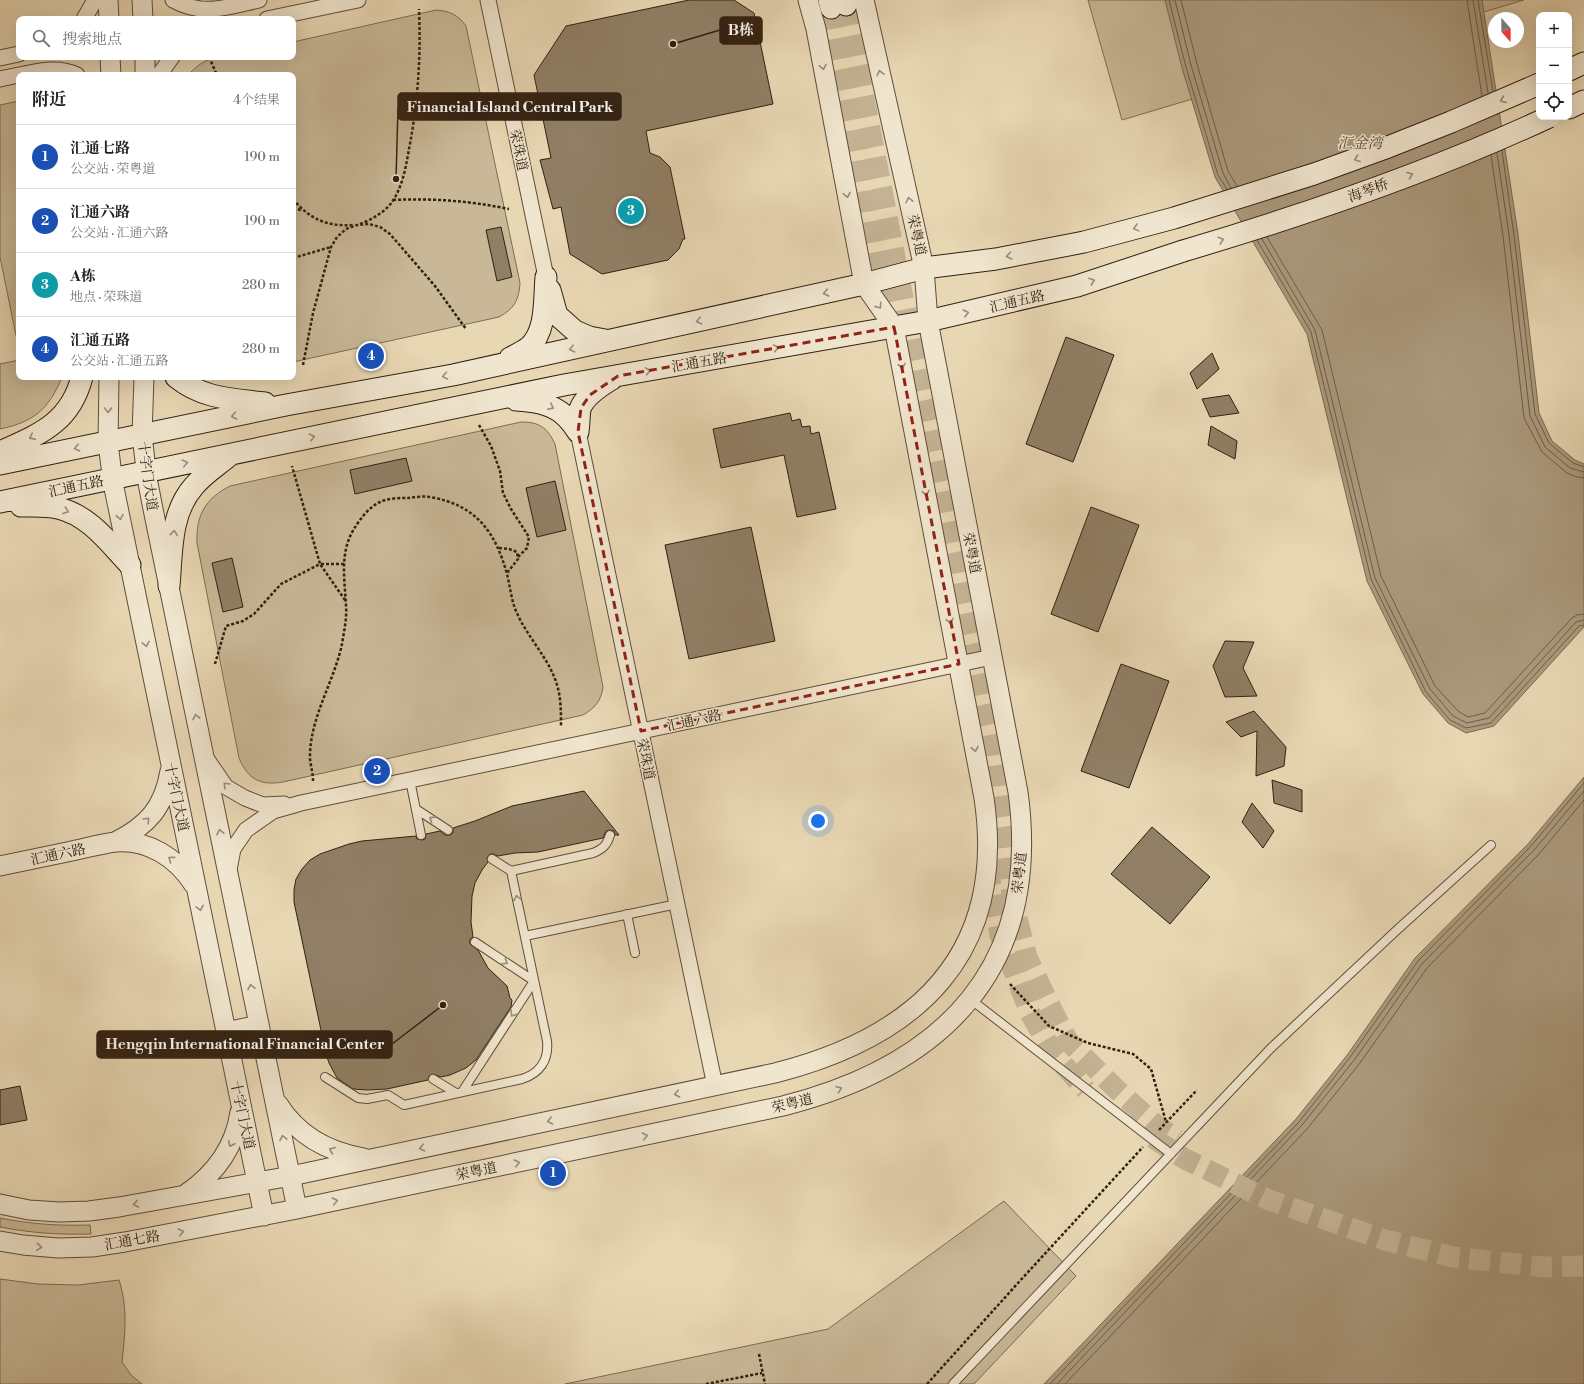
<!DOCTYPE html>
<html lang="zh">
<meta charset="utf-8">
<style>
:root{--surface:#fff;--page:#f2f2f2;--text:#222;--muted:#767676;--line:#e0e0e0;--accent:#b45309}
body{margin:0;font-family:"Libre Bodoni","Noto Serif SC",serif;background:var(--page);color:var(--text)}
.controls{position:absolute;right:12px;top:12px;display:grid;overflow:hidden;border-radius:8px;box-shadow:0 4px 16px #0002}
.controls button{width:36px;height:36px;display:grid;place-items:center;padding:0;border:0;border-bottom:1px solid var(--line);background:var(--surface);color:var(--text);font:20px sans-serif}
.compass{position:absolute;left:1488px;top:12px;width:36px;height:36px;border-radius:50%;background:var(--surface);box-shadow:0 4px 16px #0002;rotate:159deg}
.you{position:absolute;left:818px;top:821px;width:14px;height:14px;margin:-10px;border:3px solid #fff;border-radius:50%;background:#1a73e8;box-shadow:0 0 0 6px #1a73e833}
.badge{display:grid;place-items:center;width:26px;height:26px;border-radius:50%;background:var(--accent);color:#fff;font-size:13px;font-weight:700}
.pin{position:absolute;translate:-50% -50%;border:2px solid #fff;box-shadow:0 1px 4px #0006}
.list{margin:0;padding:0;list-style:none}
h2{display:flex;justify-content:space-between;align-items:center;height:52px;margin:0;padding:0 16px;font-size:17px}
h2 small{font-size:13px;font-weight:400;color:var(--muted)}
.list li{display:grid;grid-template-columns:26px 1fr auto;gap:12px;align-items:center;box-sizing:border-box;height:64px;padding:0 16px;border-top:1px solid var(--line)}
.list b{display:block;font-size:15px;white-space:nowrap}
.list p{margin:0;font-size:13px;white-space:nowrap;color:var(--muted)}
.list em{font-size:13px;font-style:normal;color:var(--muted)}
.icon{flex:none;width:22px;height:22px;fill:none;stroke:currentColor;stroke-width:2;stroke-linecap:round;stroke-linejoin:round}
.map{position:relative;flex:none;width:1584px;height:1384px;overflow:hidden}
.search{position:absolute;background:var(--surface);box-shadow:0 4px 16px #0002;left:16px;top:16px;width:280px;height:44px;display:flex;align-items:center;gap:10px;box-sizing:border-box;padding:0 14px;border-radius:8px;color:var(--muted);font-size:15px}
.panel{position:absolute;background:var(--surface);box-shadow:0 4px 16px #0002;left:16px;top:72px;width:280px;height:308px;border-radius:8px}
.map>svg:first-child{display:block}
.green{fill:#c9b897;stroke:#7d6c54}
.water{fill:#aa997c;stroke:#7a6951}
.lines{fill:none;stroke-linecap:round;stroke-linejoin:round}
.shore{stroke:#6e5c46;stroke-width:1}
.building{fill:#907f65;stroke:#312011}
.secondary-tunnel{stroke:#c3b293;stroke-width:21;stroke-dasharray:21 10;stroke-linecap:butt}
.service-casing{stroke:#5f4e3a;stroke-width:10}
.minor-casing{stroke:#5f4e3a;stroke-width:17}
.tertiary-casing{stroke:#5f4e3a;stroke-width:21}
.secondary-casing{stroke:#312011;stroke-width:23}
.path{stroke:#312011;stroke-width:2.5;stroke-dasharray:3 2;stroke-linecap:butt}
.service{stroke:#f0e5ce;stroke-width:8}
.minor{stroke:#f0e5ce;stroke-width:15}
.tertiary{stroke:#f0e5ce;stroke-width:19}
.secondary{stroke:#f0e5ce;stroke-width:21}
.secondary-bridge-casing{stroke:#312011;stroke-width:23;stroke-linecap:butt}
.secondary-bridge{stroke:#f0e5ce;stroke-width:21}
.oneway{stroke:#9a8c79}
.marked{fill:none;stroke:#8f2418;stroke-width:3;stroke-dasharray:8 5;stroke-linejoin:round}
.labels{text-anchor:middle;stroke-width:3;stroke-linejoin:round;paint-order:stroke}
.street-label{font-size:14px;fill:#312011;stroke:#f0e5ce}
.water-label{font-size:15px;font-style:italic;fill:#5b4a36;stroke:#f0e5ce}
.leader{fill:none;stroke:#312011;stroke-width:1.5}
.callout-dot{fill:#312011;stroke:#f0e5ce;stroke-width:1.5}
.callout{fill:#312011;stroke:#312011;stroke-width:1.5}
.callout-label{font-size:15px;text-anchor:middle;font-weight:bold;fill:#fff}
</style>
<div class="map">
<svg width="1584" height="1384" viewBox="0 0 1584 1384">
<rect width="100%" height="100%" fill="#e8d7b3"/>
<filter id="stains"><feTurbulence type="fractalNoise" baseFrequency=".005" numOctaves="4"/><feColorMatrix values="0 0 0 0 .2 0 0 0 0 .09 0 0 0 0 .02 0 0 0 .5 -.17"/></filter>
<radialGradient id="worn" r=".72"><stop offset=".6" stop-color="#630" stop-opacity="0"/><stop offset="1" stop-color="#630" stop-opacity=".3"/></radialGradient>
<path class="green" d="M 1088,0 L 1524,0 L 1122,120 Z
M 436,10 C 450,11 458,15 466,26 L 520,283 C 519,300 514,309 499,317 L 293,362 L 293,75 L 188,75 C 194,69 200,63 208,60 C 230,53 269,57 293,57 L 293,42 Z
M 19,101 L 19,350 L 0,257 L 0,105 Z
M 19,360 L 19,377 L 62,377 C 49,409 34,422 0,429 L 0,364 Z
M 521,422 C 539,422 547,427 555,444 L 603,687 C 601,701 595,708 583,715 L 283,782 C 260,786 248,779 239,758 L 197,543 C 196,515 205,499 230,486 Z
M 1004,1201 L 1076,1276 L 974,1384 L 565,1384 L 828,1329 Z
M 0,1218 C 30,1224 59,1226 90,1225 L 91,1234 C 60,1235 31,1233 0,1227 Z
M 0,1279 L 38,1284 L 78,1285 L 119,1280 C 128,1307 125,1334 122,1362 L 131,1375 L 142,1384 L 0,1384 Z"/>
<path class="water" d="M 1165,0 L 1482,0 L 1518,234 L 1539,413 L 1552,441 L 1575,460 L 1584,464 L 1584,627 L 1494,726 L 1466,733 L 1448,723 L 1423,694 L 1367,581 L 1307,334 L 1215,177 L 1182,68 Z
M 1584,777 L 1584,1384 L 1044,1384 L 1296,1119 L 1348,1054 L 1415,958 L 1528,844 Z"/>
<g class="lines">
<path class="shore" d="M 1169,0 L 1186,67 L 1218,175 L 1227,189
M 1175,0 L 1191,65 L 1223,173 L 1231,188
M 1181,0 L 1197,64 L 1228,171 L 1237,186
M 1467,0 L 1482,96
M 1473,0 L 1488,93
M 1478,0 L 1493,91
M 1502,151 L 1514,235 L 1535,414 L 1549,443 L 1573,463 L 1584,467
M 1497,153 L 1509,235 L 1530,416 L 1545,447 L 1570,468 L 1584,472
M 1491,155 L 1503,236 L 1524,418 L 1542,452 L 1567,473 L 1577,477 L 1584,478
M 1267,237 L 1322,330 L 1381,576 L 1435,686 L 1458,711 L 1468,717 L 1485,713 L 1572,618 L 1577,615 L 1584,614
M 1262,239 L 1315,330 L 1375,578 L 1430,689 L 1453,716 L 1467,723 L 1489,718 L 1576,622 L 1584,620
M 1257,240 L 1311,332 L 1371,579 L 1426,692 L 1450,720 L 1466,728 L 1491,723 L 1579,626 L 1584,625
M 1050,1384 L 1299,1122 L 1351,1056 L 1418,961 L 1531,846 L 1584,783
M 1057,1384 L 1302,1125 L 1355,1059 L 1422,964 L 1534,850 L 1584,791
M 1065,1384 L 1307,1129 L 1360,1063 L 1427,968 L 1539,854 L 1584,800"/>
</g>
<path class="building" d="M 689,0 L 734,0 L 754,13 L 773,104 L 646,131 L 650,153 L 660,157 L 670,167 L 685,239 L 683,239 L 679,249 L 668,260 L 602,274 L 570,254 L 561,207 L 553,209 L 540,160 L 551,158 L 534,75 L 566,26 Z
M 501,227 L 512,277 L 497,281 L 486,230 Z
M 1066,337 L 1114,355 L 1073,462 L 1026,444 Z
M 1212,353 L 1219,369 L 1197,389 L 1190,373 Z
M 1229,395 L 1239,413 L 1210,417 L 1202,399 Z
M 790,413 L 792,421 L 800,419 L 802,427 L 810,426 L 811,434 L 819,432 L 836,509 L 797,517 L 784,455 L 721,468 L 713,429 Z
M 1211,426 L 1237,441 L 1235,459 L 1208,445 Z
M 406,458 L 412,481 L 355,494 L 350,470 Z
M 555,481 L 566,530 L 537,537 L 526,488 Z
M 1091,507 L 1139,525 L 1098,632 L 1051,614 Z
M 751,527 L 775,641 L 689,659 L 665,545 Z
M 232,558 L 243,607 L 223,612 L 212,563 Z
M 1225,641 L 1254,642 L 1243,668 L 1257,696 L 1225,697 L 1213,666 Z
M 1121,664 L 1169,681 L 1129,788 L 1081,771 Z
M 1254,711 L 1286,747 L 1284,766 L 1256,776 L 1257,731 L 1241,737 L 1226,722 Z
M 1272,780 L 1302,790 L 1302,812 L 1274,803 Z
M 584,791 L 619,835 L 615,835 L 614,831 L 609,830 L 606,831 L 603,838 L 538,852 L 515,853 L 498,856 L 493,854 L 490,854 L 487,858 L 488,862 L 482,870 L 475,883 L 472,896 L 471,922 L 473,937 L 470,939 L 470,944 L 478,950 L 488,968 L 507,986 L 510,998 L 512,1000 L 511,1007 L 476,1060 L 466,1068 L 450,1075 L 441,1077 L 433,1074 L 429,1076 L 428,1080 L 387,1089 L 367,1090 L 353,1089 L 337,1078 L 329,1063 L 326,1054 L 294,902 L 294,890 L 296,879 L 302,869 L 310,860 L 320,854 L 349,844 L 362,841 L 416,836 L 417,839 L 422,840 L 425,839 L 426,834 L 440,831 L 445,835 L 450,835 L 453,833 L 453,828 L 475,821 L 512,806 Z
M 1252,803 L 1274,831 L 1263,848 L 1242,822 Z
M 1152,827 L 1210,877 L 1170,924 L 1111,874 Z
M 20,1086 L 27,1120 L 0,1125 L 0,1090 Z"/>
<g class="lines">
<path class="secondary-tunnel" d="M 846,5 L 897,268 L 992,740 L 1013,903 L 1027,957 L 1046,998 L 1068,1041 L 1115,1088 L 1157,1126 L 1177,1139
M 831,8 L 887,321
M 987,865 L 1000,935 L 1030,1013 L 1053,1053 L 1086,1090
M 1153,1138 L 1185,1159 L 1269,1200 L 1385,1240 L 1453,1257 L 1544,1267 L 1584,1266"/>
<defs>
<path id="service" d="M 410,780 L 421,835
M 416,809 L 448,830
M 511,871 L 593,853 C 603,849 607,845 610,835
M 627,914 L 635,953
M 525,936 L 677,904
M 970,999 L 1171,1154
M 325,1077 L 358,1098 L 367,1099 L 388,1095 L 404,1105 L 522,1079 C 540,1073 549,1060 547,1041 L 511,871 L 492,859
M 433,1079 L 456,1093
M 462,1092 L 534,981 L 475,942
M 953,1384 L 1271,1048 L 1398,929 L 1491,845"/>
<path id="minor" d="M 173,0 C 204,17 227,7 259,0
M 488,0 L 546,277
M 84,19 L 95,0
M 267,19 L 358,0
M 0,58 L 19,54
M 19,75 C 40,71 58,66 77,75
M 159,75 L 172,57
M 0,79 L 19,75
M 578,432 L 715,1086
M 206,758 L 226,787 L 245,798 L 263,805 L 284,804
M 229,870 L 233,849 L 246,830 L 273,811 L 301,803 L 992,657"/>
<path id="tertiary" d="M 108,0 L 109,19
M 142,0 L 143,19
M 110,57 L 111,75
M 145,57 L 145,75
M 109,377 L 108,443 L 113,483 L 264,1216
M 144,377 L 142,435 L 147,478 L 153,509 L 297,1209
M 115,842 C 147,826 164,808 170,771
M 0,866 C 24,861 48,856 72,851 C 86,848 101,844 115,842 C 148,839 177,858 194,885
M 226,1032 L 259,1025
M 278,1104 C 298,1136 328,1152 364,1158
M 186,1194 C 215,1174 235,1147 240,1112
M 0,1204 L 29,1210 L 59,1212 L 89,1211 L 119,1207 L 291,1176 L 775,1073 C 917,1037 1007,954 984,798 L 894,327 L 864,284 L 816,29 L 808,0
M 0,1241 L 23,1245 L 58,1248 L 92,1247 L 125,1242 L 297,1209 L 783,1106 C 944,1065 1042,967 1018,792 L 928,321 L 924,268 L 864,0"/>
<path id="secondary" d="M 829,0 L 831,8
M 845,0 L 846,5
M 1569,70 L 1584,63
M 1569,108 L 1584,101
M 550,290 L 557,315 L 575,331 L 589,337 L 605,340
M 510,358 C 516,355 524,351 529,347 C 547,331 544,299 546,277
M 176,377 C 203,399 232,399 265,403
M 516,400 C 532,401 551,403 564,415 C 569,419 574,426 578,432
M 578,432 C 579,425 579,416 580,409 C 584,397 602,385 612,379
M 0,452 C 40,434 70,423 82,377
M 0,464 L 286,405 L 453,375 L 864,284 L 924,268 L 996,259 L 1084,242 L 1174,218 L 1314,174 L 1383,149 L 1451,122 L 1539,84
M 0,502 L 564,385 L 928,321 L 1077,286 L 1183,251
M 21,506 C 33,506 46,505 58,508 C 89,515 109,543 130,565
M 169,586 C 172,552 170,513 194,486 C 204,474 217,466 229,456"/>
</defs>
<use href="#service" class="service-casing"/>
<use href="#minor" class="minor-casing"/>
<use href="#tertiary" class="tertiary-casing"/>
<use href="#secondary" class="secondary-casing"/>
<path class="path" d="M 209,57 L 217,75
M 293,199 C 309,219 328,227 353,225
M 393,200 C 433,198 470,201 509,209
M 293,208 L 301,210
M 360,224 C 373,219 387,211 394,199 C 403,184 406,166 409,149 C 418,103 421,56 419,9
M 293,258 L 331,247
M 303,365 L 313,313 L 331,247 L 337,237 L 346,229 L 357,225 L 369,224 L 380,227 L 390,234 L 435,286 L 466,329
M 479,425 L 491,446 L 500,471 L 503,493 L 511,509 L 529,537 L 527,548 L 518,557
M 499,548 L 509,549 L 517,552 L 518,559 L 507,573
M 344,564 L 320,564 L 345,600
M 215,664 L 226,626 L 243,621 L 254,614 L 281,584 L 320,564 L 292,466
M 313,781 C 313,774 311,767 310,759 C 309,719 334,682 342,644 C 344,631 347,619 346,606 C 345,581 339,553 354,529 C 360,519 369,507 380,502 C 387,498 400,498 408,498 C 415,497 423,496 430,497 C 476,505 495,531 507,574 C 510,586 511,599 516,611 C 526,635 546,655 555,679 C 561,694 561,710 561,726
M 1010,984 L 1049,1026 L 1088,1043 L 1133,1054 L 1151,1069 L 1166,1122
M 1159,1130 L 1197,1090
M 759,1354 L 765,1384
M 706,1384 L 762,1373
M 927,1384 L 1018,1283 L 1143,1147"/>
<use href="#service" class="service"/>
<use href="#minor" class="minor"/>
<use href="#tertiary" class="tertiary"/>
<use href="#secondary" class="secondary"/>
<defs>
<path id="secondary-bridge" d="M 1183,251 C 1308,214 1431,172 1549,117"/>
</defs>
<use href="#secondary-bridge" class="secondary-bridge-casing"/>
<use href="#secondary-bridge" class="secondary-bridge"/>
</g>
<defs><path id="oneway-chevron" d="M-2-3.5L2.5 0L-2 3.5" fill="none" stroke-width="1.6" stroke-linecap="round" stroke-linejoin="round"/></defs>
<g class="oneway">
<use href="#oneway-chevron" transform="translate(823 67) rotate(79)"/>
<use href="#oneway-chevron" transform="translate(880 73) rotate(-103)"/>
<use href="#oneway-chevron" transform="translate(1503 100) rotate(157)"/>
<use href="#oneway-chevron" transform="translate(1357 159) rotate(160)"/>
<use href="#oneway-chevron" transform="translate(1410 175) rotate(-21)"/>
<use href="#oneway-chevron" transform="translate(847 195) rotate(79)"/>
<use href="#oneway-chevron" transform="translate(909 200) rotate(-103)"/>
<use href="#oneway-chevron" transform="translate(1136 228) rotate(165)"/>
<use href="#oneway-chevron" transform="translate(1221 240) rotate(-17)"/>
<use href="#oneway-chevron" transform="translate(1009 256) rotate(169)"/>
<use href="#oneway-chevron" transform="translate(1092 281) rotate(-19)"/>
<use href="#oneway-chevron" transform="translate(826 293) rotate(167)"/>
<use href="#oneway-chevron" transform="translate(879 306) rotate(55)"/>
<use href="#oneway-chevron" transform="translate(966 313) rotate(-13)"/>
<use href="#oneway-chevron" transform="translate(699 321) rotate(167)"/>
<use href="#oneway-chevron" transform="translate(776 348) rotate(-10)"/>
<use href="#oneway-chevron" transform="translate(572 349) rotate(168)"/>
<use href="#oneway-chevron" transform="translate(902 366) rotate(79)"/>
<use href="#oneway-chevron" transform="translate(648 371) rotate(-10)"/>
<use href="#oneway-chevron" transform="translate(445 376) rotate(170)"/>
<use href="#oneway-chevron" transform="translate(551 407) rotate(26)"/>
<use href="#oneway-chevron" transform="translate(108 410) rotate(92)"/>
<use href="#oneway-chevron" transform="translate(234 416) rotate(169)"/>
<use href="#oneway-chevron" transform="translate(32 437) rotate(154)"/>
<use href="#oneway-chevron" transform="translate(312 437) rotate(-12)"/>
<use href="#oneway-chevron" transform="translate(77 448) rotate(168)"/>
<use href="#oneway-chevron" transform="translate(185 463) rotate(-12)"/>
<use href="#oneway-chevron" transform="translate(926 493) rotate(79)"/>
<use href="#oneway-chevron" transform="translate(66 511) rotate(20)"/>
<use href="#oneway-chevron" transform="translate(120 517) rotate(79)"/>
<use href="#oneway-chevron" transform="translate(174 533) rotate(-84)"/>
<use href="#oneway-chevron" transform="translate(950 621) rotate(79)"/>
<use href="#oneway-chevron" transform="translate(146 644) rotate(78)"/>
<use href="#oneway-chevron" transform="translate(196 717) rotate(-102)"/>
<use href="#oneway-chevron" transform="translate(975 749) rotate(79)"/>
<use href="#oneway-chevron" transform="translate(226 785) rotate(-135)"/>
<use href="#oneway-chevron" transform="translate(432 819) rotate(-147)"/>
<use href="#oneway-chevron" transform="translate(147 820) rotate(-46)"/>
<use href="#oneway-chevron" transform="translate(220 832) rotate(-102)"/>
<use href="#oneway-chevron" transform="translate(171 859) rotate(-144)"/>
<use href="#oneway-chevron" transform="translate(517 898) rotate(-102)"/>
<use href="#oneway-chevron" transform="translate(200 908) rotate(78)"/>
<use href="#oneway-chevron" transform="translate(505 962) rotate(33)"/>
<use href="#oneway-chevron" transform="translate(251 987) rotate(-102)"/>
<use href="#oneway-chevron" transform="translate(513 1014) rotate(123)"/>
<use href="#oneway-chevron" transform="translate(839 1089) rotate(-21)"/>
<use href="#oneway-chevron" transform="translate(677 1094) rotate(168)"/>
<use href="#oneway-chevron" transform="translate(550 1121) rotate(168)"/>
<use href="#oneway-chevron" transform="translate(645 1136) rotate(-12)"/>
<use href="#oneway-chevron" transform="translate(283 1138) rotate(-102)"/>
<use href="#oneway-chevron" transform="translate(231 1144) rotate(115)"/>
<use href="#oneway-chevron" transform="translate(422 1148) rotate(168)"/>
<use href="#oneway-chevron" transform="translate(332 1150) rotate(-157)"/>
<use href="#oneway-chevron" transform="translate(517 1163) rotate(-12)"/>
<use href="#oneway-chevron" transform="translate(335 1201) rotate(-12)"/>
<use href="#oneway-chevron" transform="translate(136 1204) rotate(170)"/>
<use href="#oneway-chevron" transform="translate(181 1232) rotate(-11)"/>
<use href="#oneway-chevron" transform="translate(39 1247) rotate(5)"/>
</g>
<path class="marked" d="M 894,327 L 959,664 L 641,731 L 578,432 L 581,408 L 590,395 L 618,376 Z"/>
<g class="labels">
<g class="street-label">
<text transform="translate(519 150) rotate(78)" y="5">荣珠道</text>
<text transform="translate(1368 190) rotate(-20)" y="5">海琴桥</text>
<text transform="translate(917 235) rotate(77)" y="5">荣粤道</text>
<text transform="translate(1017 301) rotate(-13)" y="5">汇通五路</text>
<text transform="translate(699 362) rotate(-10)" y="5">汇通五路</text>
<text transform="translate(148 476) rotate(82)" y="5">十字门大道</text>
<text transform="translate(76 486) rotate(-12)" y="5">汇通五路</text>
<text transform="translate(972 553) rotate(79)" y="5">荣粤道</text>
<text transform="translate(694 720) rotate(-12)" y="5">汇通六路</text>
<text transform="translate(646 759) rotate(78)" y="5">荣珠道</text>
<text transform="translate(177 797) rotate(78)" y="5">十字门大道</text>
<text transform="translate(58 854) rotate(-12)" y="5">汇通六路</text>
<text transform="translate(1019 873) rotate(-84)" y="5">荣粤道</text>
<text transform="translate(792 1103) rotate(-14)" y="5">荣粤道</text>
<text transform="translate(243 1115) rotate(78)" y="5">十字门大道</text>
<text transform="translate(476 1171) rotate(-12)" y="5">荣粤道</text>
<text transform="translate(132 1240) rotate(-10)" y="5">汇通七路</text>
</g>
<g class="water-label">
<text x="1360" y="148">汇金湾</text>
</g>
</g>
<path class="leader" d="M673 44L720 30M396 179L398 107M443 1005L392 1044"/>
<g class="callout-dot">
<circle cx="673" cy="44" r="4"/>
<circle cx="396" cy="179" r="4"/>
<circle cx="443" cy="1005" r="4"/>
</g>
<g class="callout">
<rect x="720" y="17" width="42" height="27" rx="4"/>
<rect x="398" y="93" width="223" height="27" rx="4"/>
<rect x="97" y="1031" width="295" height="27" rx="4"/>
</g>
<g class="callout-label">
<text x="741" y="35">B栋</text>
<text x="510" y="112">Financial Island Central Park</text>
<text x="245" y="1049">Hengqin International Financial Center</text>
</g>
<rect width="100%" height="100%" filter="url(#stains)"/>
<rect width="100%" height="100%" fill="url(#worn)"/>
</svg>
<div class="controls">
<button>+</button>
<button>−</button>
<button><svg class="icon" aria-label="locate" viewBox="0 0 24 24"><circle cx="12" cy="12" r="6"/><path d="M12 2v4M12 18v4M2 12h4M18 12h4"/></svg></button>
</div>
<svg class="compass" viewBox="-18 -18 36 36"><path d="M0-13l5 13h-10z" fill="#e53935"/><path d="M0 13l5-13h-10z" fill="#767676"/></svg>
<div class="you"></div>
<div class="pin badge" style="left:553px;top:1173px;background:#1a4fb4">1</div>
<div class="pin badge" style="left:377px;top:771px;background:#1a4fb4">2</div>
<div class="pin badge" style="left:631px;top:211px;background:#0f9aa8">3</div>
<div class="pin badge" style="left:371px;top:356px;background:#1a4fb4">4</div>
<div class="search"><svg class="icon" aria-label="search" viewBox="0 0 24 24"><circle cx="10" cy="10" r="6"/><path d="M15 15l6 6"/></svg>搜索地点</div>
<section class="panel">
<h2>附近<small>4个结果</small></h2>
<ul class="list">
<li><span class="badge" style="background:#1a4fb4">1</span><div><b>汇通七路</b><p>公交站 · 荣粤道</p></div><em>190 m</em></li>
<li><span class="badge" style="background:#1a4fb4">2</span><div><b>汇通六路</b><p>公交站 · 汇通六路</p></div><em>190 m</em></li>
<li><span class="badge" style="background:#0f9aa8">3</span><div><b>A栋</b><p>地点 · 荣珠道</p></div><em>280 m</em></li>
<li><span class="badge" style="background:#1a4fb4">4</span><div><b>汇通五路</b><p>公交站 · 汇通五路</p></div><em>280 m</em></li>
</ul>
</section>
</div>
